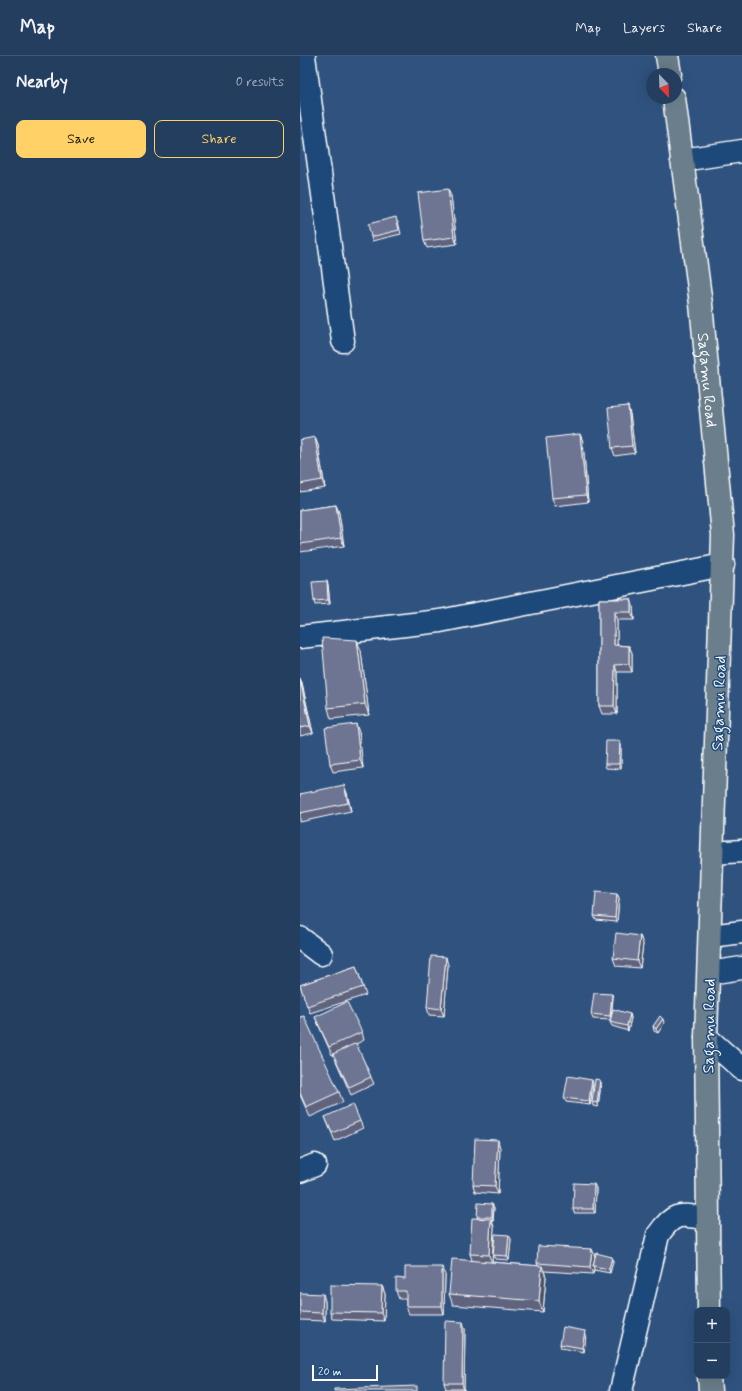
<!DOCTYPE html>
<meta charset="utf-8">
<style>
:root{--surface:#233e5f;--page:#2b4565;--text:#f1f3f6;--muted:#a3aebd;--line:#405774;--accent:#ffd166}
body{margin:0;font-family:Mynerve,sans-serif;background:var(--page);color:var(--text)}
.controls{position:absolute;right:12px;bottom:12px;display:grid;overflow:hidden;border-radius:8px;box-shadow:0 4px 16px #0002}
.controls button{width:36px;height:36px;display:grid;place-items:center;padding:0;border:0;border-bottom:1px solid var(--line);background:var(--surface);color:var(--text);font:20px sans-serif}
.compass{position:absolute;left:346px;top:12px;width:36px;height:36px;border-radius:50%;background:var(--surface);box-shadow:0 4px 16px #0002;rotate:157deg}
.scale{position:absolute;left:12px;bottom:10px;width:66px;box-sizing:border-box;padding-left:4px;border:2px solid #fff;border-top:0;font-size:11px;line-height:14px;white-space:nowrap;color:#fff;-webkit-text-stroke:3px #1f4a7a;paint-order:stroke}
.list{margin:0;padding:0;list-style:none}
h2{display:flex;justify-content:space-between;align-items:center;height:52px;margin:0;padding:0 16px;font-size:17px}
h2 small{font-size:13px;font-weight:400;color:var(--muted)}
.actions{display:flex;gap:8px;padding:12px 16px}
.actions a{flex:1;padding:9px 0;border:1px solid var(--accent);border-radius:8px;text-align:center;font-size:14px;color:var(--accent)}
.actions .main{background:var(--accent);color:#111}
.map{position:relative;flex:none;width:442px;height:1335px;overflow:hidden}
header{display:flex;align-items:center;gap:24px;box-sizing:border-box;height:56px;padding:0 20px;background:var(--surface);border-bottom:1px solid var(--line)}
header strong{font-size:19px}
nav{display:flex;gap:22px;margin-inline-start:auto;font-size:14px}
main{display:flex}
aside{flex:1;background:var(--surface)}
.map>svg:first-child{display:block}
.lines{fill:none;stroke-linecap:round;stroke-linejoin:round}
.minor-casing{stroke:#fff;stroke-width:25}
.highway-casing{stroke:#fff;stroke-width:25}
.minor{stroke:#1f4a7a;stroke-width:22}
.highway{stroke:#6b7e8b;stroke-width:22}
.wall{fill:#5e647e;stroke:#fff}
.shaded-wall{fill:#4c5166;stroke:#fff}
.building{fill:#6d7492;stroke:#fff}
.labels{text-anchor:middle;stroke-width:3;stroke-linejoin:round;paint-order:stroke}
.street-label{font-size:16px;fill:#fff;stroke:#1f4a7a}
</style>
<header>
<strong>Map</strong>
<nav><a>Map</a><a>Layers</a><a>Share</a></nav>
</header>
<main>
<aside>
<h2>Nearby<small>0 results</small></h2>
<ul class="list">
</ul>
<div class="actions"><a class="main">Save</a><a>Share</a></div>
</aside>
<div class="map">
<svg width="442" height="1335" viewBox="0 0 442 1335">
<rect width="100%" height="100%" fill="#2f527f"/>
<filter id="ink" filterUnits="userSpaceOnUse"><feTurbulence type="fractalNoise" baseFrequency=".025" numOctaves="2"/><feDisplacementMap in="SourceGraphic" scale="8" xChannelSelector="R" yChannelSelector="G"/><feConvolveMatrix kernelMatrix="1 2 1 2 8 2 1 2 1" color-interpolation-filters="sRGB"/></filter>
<g filter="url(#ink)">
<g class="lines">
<defs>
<path id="minor" d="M 4,0 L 43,285
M 382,104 L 442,95
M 0,581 L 140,565 L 423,509
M 413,797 L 442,795
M 410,880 L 442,876
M 0,882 L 21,898
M 409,917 L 442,912
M 406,981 L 442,1013
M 0,1115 L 15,1109
M 321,1335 L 358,1179 C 375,1154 381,1159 408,1163"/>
<g id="highway">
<path d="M 367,0 L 370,18"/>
<path id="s1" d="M 374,42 L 401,248 L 423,479 L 406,981 L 409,1254"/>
<path d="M 409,1320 L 410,1335"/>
</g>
</defs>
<use href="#minor" class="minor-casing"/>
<use href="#highway" class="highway-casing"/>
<use href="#minor" class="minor"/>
<use href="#highway" class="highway"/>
</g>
<path class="wall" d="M 151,140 L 157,188 L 127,192 L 124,185 Z
M 98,165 L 101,178 L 72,185 L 71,181 Z
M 330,358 L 335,397 L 315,400 L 312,392 Z
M 280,378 L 283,386 L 288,446 L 255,450 L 252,442 Z
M 0,384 L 18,389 L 25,432 L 0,436 Z
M 36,449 L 39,457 L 44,490 L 0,496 L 0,454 Z
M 27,525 L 28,529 L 30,548 L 15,549 L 14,545 Z
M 299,543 L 331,543 L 333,550 L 334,564 L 317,564 L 317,589 L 329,590 L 332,597 L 332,616 L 317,616 L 317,658 L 302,658 L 299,650 Z
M 61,595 L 69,659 L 31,663 L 28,652 Z
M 0,622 L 2,628 L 13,677 L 0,680 Z
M 59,676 L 63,712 L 33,716 L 30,708 Z
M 320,685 L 321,689 L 321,713 L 306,712 L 305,708 Z
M 47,737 L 51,755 L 0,766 L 0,738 Z
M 317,838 L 319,842 L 317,866 L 296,864 L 294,860 Z
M 340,880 L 343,888 L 340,912 L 316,910 L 313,902 Z
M 148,909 L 144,960 L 129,959 L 127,951 Z
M 56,910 L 66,939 L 10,957 L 0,929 Z
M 313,942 L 311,961 L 330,958 L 331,962 L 328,975 L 312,970 L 310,966 L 310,964 L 293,963 L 291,958 Z
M 0,961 L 39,1036 L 43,1046 L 10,1061 L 0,1039 Z
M 15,961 L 62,976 L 64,984 L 56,988 L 74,1028 L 51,1039 L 36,1005 L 34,998 L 32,999 L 18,968 Z
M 364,967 L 358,977 L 354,975 L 353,970 Z
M 300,1024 L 301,1028 L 298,1051 L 293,1050 L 292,1046 Z
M 293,1028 L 290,1049 L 266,1046 L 264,1042 Z
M 25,1061 L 60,1065 L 63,1072 L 35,1085 Z
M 200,1092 L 198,1138 L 175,1136 L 173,1129 Z
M 296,1132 L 295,1157 L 274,1157 L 273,1153 Z
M 192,1148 L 194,1152 L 193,1165 L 192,1165 L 194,1171 L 192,1206 L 238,1210 L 237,1207 L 292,1193 L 295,1201 L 313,1205 L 310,1217 L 294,1214 L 294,1213 L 293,1218 L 244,1215 L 246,1221 L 243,1256 L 153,1249 L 149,1238 L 172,1204 L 170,1198 L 178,1163 L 177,1161 Z
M 211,1183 L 209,1204 L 195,1203 L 193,1199 Z
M 145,1219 L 144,1258 L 109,1258 L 106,1250 L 106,1243 L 99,1243 L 96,1235 L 105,1223 Z
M 82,1230 L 85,1238 L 84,1265 L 32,1263 L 30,1256 Z
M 0,1237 L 25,1245 L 25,1265 L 0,1264 Z
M 165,1273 L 164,1334 L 165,1335 L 146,1335 L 146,1333 L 144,1327 Z
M 286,1279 L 284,1296 L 261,1292 L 260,1288 Z"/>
<path class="shaded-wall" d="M 148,133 L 151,140 L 157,188 L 154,181 Z
M 328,350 L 330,358 L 335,397 L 332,390 Z
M 280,378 L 283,386 L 288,446 L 286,439 Z
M 15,381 L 18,389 L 25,432 L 22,424 Z
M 36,449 L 39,457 L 44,490 L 41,482 Z
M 27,525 L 28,529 L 30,548 L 28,544 Z
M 331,543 L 333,550 L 334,564 L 331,556 Z
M 314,556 L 317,564 L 317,597 L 314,589 Z
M 57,584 L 61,595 L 69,659 L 65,648 Z
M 329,590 L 332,597 L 332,616 L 329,608 Z
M 315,609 L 317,616 L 317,658 L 314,650 Z
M 0,622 L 2,628 L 13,677 L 10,670 Z
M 56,668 L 59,676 L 63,712 L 60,704 Z
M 320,685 L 321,689 L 321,713 L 319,708 Z
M 44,729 L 47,737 L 51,755 L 48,747 Z
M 317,838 L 319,842 L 317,866 L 315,862 Z
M 340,880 L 343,888 L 340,912 L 337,905 Z
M 146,901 L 148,909 L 144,960 L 141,953 Z
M 312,938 L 313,942 L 311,964 L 310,960 Z
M 330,958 L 331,962 L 328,975 L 327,970 Z
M 363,963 L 364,967 L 358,977 L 356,973 Z
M 292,1024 L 293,1028 L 290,1049 L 289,1045 Z
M 300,1024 L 301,1028 L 298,1051 L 297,1047 Z
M 198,1084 L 200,1092 L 198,1138 L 195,1130 Z
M 294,1128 L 296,1132 L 295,1157 L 293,1153 Z
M 192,1148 L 194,1152 L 193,1165 L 192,1161 Z
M 191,1163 L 194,1171 L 192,1207 L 189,1199 Z
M 209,1179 L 211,1183 L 209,1204 L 207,1200 Z
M 292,1193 L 295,1201 L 293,1210 L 294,1213 L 293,1218 L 290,1211 Z
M 312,1201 L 313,1205 L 310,1217 L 309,1213 Z
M 242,1210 L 246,1221 L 243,1256 L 239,1245 Z
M 142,1211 L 145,1219 L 144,1258 L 142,1250 Z
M 82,1230 L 85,1238 L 84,1265 L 81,1257 Z
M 23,1238 L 25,1245 L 25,1265 L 22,1257 Z
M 163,1266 L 165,1273 L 164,1334 L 165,1335 L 164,1335 L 162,1327 Z
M 285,1275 L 286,1279 L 284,1296 L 282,1292 Z"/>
<path class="building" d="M 148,133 L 154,181 L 124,185 L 118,137 Z
M 96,161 L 99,174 L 71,181 L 68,168 Z
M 328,350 L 332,390 L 312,392 L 308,352 Z
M 280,378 L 286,439 L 252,442 L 246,382 Z
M 15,381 L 22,424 L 0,428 L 0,384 Z
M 36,449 L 41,482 L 0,488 L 0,454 Z
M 27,525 L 28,544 L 14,545 L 12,526 Z
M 299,543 L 331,543 L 331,556 L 314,556 L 314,589 L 329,590 L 329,608 L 315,609 L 314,650 L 299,650 Z
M 22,582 L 57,584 L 65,648 L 28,652 Z
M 0,623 L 10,670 L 0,672 Z
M 56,668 L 60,704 L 30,708 L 25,672 Z
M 306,685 L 320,685 L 319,708 L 305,708 Z
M 44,729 L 48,747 L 0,757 L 0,738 Z
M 296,836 L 317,838 L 315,862 L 294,860 Z
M 316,877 L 340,880 L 337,905 L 313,902 Z
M 131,900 L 146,901 L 141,953 L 127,951 Z
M 56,910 L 63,931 L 7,950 L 0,929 Z
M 294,937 L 312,938 L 310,960 L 291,958 Z
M 47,946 L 62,976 L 29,991 L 15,961 Z
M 313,953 L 330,958 L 327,970 L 310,966 Z
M 4,960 L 39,1036 L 6,1051 L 0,1037 L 0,961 Z
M 360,960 L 363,963 L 356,973 L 353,970 Z
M 56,987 L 71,1021 L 49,1031 L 33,998 Z
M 268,1020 L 292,1024 L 289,1045 L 264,1042 Z
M 295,1023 L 300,1024 L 297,1047 L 292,1046 Z
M 53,1048 L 60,1065 L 32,1077 L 25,1061 Z
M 175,1083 L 198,1084 L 195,1130 L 173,1129 Z
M 274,1127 L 294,1128 L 293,1153 L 273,1153 Z
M 178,1147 L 192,1148 L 192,1161 L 177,1161 Z
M 172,1162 L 191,1163 L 189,1199 L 170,1198 Z
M 195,1178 L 209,1179 L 207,1200 L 193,1199 Z
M 238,1190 L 292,1193 L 290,1211 L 237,1207 Z
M 296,1197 L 312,1201 L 309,1213 L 293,1210 Z
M 152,1203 L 242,1210 L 239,1245 L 149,1238 Z
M 105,1211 L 142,1211 L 142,1250 L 106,1250 L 106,1235 L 96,1235 L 96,1222 L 105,1223 Z
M 30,1229 L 82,1230 L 81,1257 L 30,1256 Z
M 0,1237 L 23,1238 L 22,1257 L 0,1256 Z
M 145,1265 L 163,1266 L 162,1327 L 144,1327 Z
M 263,1271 L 285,1275 L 282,1292 L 260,1288 Z
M 117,1330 L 117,1335 L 34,1335 L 34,1333 Z
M 146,1333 L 164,1333 L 164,1335 L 146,1335 Z"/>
</g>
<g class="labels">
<g class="street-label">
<text dy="6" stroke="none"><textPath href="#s1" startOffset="284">Sagamu Road</textPath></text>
<text transform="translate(418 647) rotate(-88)" y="6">Sagamu Road</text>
<text transform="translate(408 970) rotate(-89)" y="6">Sagamu Road</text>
</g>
</g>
</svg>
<div class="controls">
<button>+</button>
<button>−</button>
</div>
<svg class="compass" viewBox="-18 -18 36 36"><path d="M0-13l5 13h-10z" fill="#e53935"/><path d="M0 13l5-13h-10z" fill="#a3aebd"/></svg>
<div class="scale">20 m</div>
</div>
</main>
